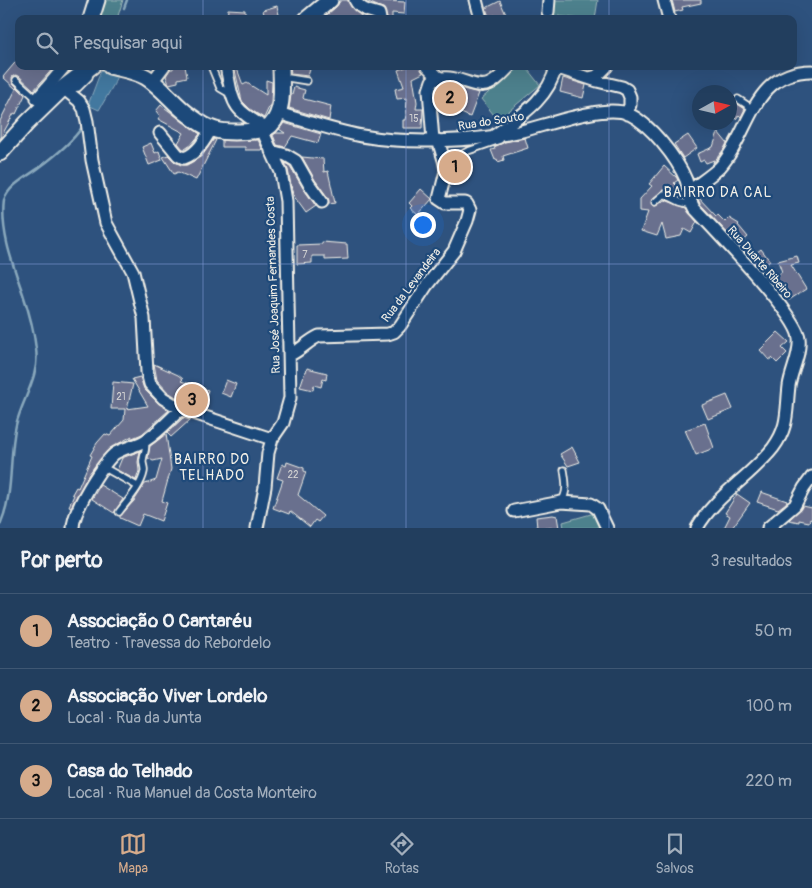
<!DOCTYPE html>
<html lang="pt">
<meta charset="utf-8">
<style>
:root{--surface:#223e5e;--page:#2e4967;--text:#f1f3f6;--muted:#a2aebc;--line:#3f5773;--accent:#d6ab8b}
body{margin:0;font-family:Pangolin,sans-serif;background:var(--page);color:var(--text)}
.compass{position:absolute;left:692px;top:85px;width:45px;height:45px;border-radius:50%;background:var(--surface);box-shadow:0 5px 20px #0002;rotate:82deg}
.you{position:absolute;left:422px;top:224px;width:18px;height:18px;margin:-12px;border:4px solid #fff;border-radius:50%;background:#1a73e8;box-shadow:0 0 0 8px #1a73e833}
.badge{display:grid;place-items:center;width:32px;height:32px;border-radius:50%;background:var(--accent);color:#111;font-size:16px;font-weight:700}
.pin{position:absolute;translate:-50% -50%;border:2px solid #fff;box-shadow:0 1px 5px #0006}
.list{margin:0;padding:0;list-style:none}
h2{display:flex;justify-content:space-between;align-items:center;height:65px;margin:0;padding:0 20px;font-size:21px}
h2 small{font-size:16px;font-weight:400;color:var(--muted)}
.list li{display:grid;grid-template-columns:32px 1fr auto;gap:15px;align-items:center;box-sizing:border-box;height:75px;padding:0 20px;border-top:1px solid var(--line)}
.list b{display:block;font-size:19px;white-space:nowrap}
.list p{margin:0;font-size:16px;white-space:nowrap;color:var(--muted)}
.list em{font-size:16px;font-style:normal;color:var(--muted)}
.icon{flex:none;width:28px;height:28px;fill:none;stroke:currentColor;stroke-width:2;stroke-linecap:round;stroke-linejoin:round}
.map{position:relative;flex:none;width:812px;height:528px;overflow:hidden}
.search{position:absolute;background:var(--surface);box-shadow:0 5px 20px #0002;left:15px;right:15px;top:15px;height:55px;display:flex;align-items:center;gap:12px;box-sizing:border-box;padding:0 18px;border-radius:10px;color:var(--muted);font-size:19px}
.sheet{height:290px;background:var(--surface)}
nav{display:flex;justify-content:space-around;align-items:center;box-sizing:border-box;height:70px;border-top:1px solid var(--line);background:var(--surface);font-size:14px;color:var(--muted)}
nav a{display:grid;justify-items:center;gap:2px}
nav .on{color:var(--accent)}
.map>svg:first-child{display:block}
.green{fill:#4d818d;stroke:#a0b9ba}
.water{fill:#42789f;stroke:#89a8bc}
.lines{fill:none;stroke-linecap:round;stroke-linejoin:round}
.stream{stroke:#89a8bc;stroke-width:2.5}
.building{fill:#69708e;stroke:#f4f1e8}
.lane-casing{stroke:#f4f1e8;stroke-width:9}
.street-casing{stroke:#f4f1e8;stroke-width:15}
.secondary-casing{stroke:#f4f1e8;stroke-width:19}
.lane{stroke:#1f4a7a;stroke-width:5.5}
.street{stroke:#1f4a7a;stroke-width:11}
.secondary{stroke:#1f4a7a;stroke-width:15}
.grid{fill:none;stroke:#88a0e0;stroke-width:1;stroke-opacity:0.55}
.labels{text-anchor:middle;stroke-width:4.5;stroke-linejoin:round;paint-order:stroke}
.number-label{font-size:10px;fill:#d1d1d2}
.street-label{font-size:12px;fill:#f4f1e8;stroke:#1f4a7a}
.neighbourhood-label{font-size:14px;letter-spacing:1px;fill:#f4f1e8;stroke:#1f4a7a}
</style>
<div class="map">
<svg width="812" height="528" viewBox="0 0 812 528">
<rect width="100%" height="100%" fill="#2e527e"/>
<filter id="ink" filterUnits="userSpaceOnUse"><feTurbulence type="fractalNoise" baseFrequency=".02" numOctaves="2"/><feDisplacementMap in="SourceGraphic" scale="10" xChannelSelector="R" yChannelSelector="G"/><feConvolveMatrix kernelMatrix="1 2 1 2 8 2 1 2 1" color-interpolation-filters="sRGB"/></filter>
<g filter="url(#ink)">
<path class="green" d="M 103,0 L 123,0 L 117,19 L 97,19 Z
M 554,0 L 598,0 L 595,19 L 581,19 L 551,15 Z
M 520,66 L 525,66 L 540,85 L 498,120 L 481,99 Z
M 598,512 L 603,528 L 564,528 L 563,522 Z"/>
<path class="water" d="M 102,68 L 118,72 L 114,84 L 99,110 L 88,105 Z"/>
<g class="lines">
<path class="stream" d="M 124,8 L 127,0
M 0,525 C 15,490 8,460 16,425 C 22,399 40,377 36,349 C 34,330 29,312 23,294 C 13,265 0,232 4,200 C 10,184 27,177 40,167 C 55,156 72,142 83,126"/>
</g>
<path class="building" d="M 341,0 L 348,0 L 352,8 L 362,16 L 355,19 L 322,19 L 336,7 Z
M 364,0 L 405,2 L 404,14 L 392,13 L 392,19 L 387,19 L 384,9 Z
M 672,0 L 701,0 L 701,3 L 682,7 L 683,10 L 675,12 Z
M 500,1 L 508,19 L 497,19 L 495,15 L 489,17 L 486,8 Z
M 277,6 L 280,19 L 265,19 L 263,10 Z
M 228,9 L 245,10 L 245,19 L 227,19 Z
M 19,58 L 19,66 L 55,66 L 34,90 L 19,76 L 15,75 L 12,77 L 13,83 L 25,95 L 16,114 L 14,113 L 0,139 L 0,121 L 16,89 L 3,77 Z
M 173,66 L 185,66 L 187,77 L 178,79 L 178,82 L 169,84 L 166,76 L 170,69 L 173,69 Z
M 234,66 L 236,66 L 243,85 L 247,83 L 266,95 L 266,80 L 272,82 L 271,103 L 264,118 L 251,110 L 242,101 Z
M 290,66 L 311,66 L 308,76 L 291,74 Z
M 409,66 L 420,66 L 423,73 L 413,78 L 417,102 L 416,109 L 423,109 L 422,128 L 403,128 L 403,120 L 405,120 L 406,115 L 407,98 L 397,99 L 395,89 L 404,87 L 398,70 Z
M 563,78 L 586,85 L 583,98 L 560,92 Z
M 451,86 L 479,93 L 470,117 L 439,103 L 444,94 L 447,95 Z
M 294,87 L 305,90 L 303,98 L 304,99 L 331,106 L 329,120 L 289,108 L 291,95 L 292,95 Z
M 736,103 L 745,109 L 741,117 L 739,115 L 736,119 L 730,116 Z
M 161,105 L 200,134 L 191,145 L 185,149 L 183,149 L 178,143 L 184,133 L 158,119 L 160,116 L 156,111 Z
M 284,123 L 321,134 L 318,143 L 292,136 L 285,147 L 277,145 L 273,135 L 276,133 L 285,133 L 279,129 Z
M 718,132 L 727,143 L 724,149 L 713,163 L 714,160 L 706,163 L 704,160 L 700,162 L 697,154 L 713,147 Z
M 688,135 L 697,148 L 683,158 L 674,144 Z
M 525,138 L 528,148 L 503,156 L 504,160 L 498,162 L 497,159 L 495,160 L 491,150 L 495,149 L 494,147 L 505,142 Z
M 214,139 L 216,140 L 196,180 L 178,172 L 174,174 L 163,157 L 168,155 L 175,162 L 181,165 L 187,165 L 202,156 Z
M 222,140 L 258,140 L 263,150 L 245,150 L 245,147 L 222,147 Z
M 151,143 L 155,153 L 159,151 L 162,160 L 149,165 L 142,147 Z
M 302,157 L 323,159 L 324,172 L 328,171 L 335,203 L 329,204 L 328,198 L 315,180 Z
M 285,163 L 290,166 L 303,188 L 316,206 L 306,213 L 293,195 L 288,170 Z
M 664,166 L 676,177 L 678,180 L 674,183 L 680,189 L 682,198 L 663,190 L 652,199 L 651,205 L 656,206 L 665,200 L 686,208 L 697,222 L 691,233 L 684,229 L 681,236 L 666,239 L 662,224 L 657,236 L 641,231 L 648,212 L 640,211 L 640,199 L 652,186 L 649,184 Z
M 421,189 L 432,199 L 418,215 L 410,208 L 412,206 L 409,203 Z
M 697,196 L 716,216 L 718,215 L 725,222 L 729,218 L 739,224 L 738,225 L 748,237 L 742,242 L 750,252 L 747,254 L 700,204 Z
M 322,242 L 347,244 L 348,259 L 325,260 L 325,256 L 312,256 L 312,263 L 297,264 L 297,245 L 322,244 Z
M 761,249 L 770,261 L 760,269 L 750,258 Z
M 797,256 L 799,263 L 791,265 L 806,289 L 789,300 L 774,277 L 782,272 L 778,261 Z
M 778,332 L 789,342 L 782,348 L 787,353 L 777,363 L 772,358 L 769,360 L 760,350 Z
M 154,364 L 178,375 L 183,379 L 181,381 L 208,390 L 202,408 L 184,402 L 168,392 L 157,380 Z
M 307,368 L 327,373 L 326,380 L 323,379 L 321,387 L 314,385 L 313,390 L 300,387 L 305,372 L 306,372 Z
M 140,377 L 144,389 L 158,403 L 169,410 L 142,434 L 130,439 L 132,436 L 109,449 L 89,474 L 71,507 L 69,506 L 74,495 L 72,494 L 76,487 L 78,488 L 92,456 L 90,455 L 97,443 L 105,434 L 110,436 L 124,420 L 125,409 L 111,409 L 113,382 L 133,384 L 127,409 L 148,406 L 132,379 Z
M 226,380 L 236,384 L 231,397 L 221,393 Z
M 727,395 L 733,409 L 708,419 L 702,405 Z
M 183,418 L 190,420 L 171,437 L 167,433 Z
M 705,423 L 714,448 L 696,455 L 685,430 Z
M 166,434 L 171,469 L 162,501 L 167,503 L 161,521 L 143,514 L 138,526 L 120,518 L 120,516 L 134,501 L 145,484 L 156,480 L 162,459 L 153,461 L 148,458 L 150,446 Z
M 572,447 L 580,462 L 568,466 L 560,454 Z
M 140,451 L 138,462 L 139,471 L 136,480 L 117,470 L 122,458 Z
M 287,462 L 304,468 L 304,471 L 306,472 L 298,495 L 323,516 L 318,522 L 315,520 L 310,527 L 290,511 L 289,514 L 273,508 L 283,480 L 277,478 L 282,464 L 286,466 Z
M 100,485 L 123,499 L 114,513 L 92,499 Z
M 761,492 L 787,501 L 786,503 L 778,509 L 757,502 Z
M 737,494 L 750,503 L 732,528 L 724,528 L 730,516 L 725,513 Z
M 803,506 L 812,508 L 812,520 L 810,519 L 809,522 L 799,520 L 799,522 L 789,520 Z
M 553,515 L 557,516 L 559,528 L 537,528 L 536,517 Z"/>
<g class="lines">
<defs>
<path id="lane" d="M 211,66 L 220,88 L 232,95
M 282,77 L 307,81
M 16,80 L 37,99
M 67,89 L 78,88 L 89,77 L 90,73
M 738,99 L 753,109
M 445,164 L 468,151 L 500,140
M 655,202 L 664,194 L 680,202 L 692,205
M 103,467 L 137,486
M 561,502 C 568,492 566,482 564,470
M 119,512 C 128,500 141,487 144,472 C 145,467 142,464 143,460 C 144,451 147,451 145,441"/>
<path id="street" d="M 355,0 C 360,10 369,11 379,14 L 380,19
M 476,0 L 481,19
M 664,0 L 669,19
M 548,12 L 549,0
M 226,66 C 234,107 231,107 267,129
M 427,66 L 440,79
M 552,66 L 597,81 L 622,87 L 627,90 L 630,97 L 630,105 L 627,114
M 589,78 L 597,76 L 607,66
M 152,82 L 164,66
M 63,88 L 79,101 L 84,109 L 87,121 L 92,160 L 106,223 L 133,272 L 144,318 L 147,372 L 150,384 L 163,398 L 181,409 L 272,439
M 37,99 L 65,66
M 278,113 C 306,121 334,131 362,136 C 406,144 474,142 518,132 C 544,126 605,103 629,114 C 650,124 677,158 686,180 C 689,189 689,200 694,208 C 714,229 797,316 799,338 C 801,354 791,371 789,386 C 786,411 789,427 773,448 C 750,477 715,496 697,528
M 160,133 L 178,155 L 184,158 C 197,154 205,140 211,129
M 495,135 C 520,116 548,100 556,67
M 433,140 L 429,90 L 432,81 C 454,70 473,91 489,84 C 497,81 504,72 510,66
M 271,151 L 286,155 L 296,161 L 309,184 L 322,202
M 689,191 C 699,183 711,176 720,167 C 751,132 752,71 812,71
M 290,355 C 301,350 308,341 319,336 L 388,334 L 394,332 L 400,326 L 427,285 L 454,251 L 467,221 L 470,210 L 467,204 L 465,203 L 445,203 L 439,199 L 446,171 L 444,160 L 438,140
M 514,511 L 561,502 L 591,504 L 598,509 L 607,528
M 73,528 C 73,510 101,466 114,454 C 123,447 136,447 146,440 C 159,432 170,419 181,409
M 257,528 L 265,487 L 268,453 L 272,439 L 283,423 L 290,398 L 286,201 L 281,172 L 262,130
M 768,528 L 795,505 L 804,488 L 812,477"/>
<path id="secondary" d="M 91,19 L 97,0
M 307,19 L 330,0
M 110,66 C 121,69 136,71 146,77 C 162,87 174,104 189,115 C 197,121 206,128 216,130 C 226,133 265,133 271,125 C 285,110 281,85 281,66
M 0,153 L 27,123 L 63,88 L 92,66"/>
</defs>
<use href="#lane" class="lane-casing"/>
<use href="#street" class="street-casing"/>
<use href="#secondary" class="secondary-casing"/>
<use href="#lane" class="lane"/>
<use href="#street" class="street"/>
<use href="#secondary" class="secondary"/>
</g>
</g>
<path class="grid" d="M 203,0 L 203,19M 406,0 L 406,19M 609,0 L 609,19M 203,66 L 203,528M 406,66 L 406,528M 609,66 L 609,528M 0,264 L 812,264"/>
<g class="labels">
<g class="number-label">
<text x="414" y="122">15</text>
<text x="305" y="258">7</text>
<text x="121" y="400">21</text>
<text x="293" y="478">22</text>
</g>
<g class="street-label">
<text transform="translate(491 121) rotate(-9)" y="4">Rua do Souto</text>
<text transform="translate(760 262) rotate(49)" y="4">Rua Duarte Ribeiro</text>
<text transform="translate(273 285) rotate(-92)" y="4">Rua José Joaquim Fernandes Costa</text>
<text transform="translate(411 285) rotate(-53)" y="4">Rua da Levandeira</text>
</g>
<g class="neighbourhood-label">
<text x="718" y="197">BAIRRO DA CAL</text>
<text x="212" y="464">BAIRRO DO<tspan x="212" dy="16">TELHADO</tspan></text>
</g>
</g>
</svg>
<svg class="compass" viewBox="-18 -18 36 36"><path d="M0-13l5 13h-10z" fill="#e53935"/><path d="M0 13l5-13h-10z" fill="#a2aebc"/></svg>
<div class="you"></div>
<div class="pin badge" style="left:455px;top:167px">1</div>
<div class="pin badge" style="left:450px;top:98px">2</div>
<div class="pin badge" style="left:192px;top:400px">3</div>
<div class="search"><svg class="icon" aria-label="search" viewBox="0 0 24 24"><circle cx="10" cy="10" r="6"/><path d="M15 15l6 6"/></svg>Pesquisar aqui</div>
</div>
<section class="sheet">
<h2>Por perto<small>3 resultados</small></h2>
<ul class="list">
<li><span class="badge">1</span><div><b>Associação O Cantaréu</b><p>Teatro · Travessa do Rebordelo</p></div><em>50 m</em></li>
<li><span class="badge">2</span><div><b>Associação Viver Lordelo</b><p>Local · Rua da Junta</p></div><em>100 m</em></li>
<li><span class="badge">3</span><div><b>Casa do Telhado</b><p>Local · Rua Manuel da Costa Monteiro</p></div><em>220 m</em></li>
</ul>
</section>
<nav>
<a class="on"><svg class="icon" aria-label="map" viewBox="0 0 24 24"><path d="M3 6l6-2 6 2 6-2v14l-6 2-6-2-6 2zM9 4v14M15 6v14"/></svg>Mapa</a>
<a><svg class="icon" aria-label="directions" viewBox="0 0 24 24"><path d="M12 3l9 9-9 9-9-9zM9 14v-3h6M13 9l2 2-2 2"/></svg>Rotas</a>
<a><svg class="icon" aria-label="saved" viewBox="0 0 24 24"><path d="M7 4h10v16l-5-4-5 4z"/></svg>Salvos</a>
</nav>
